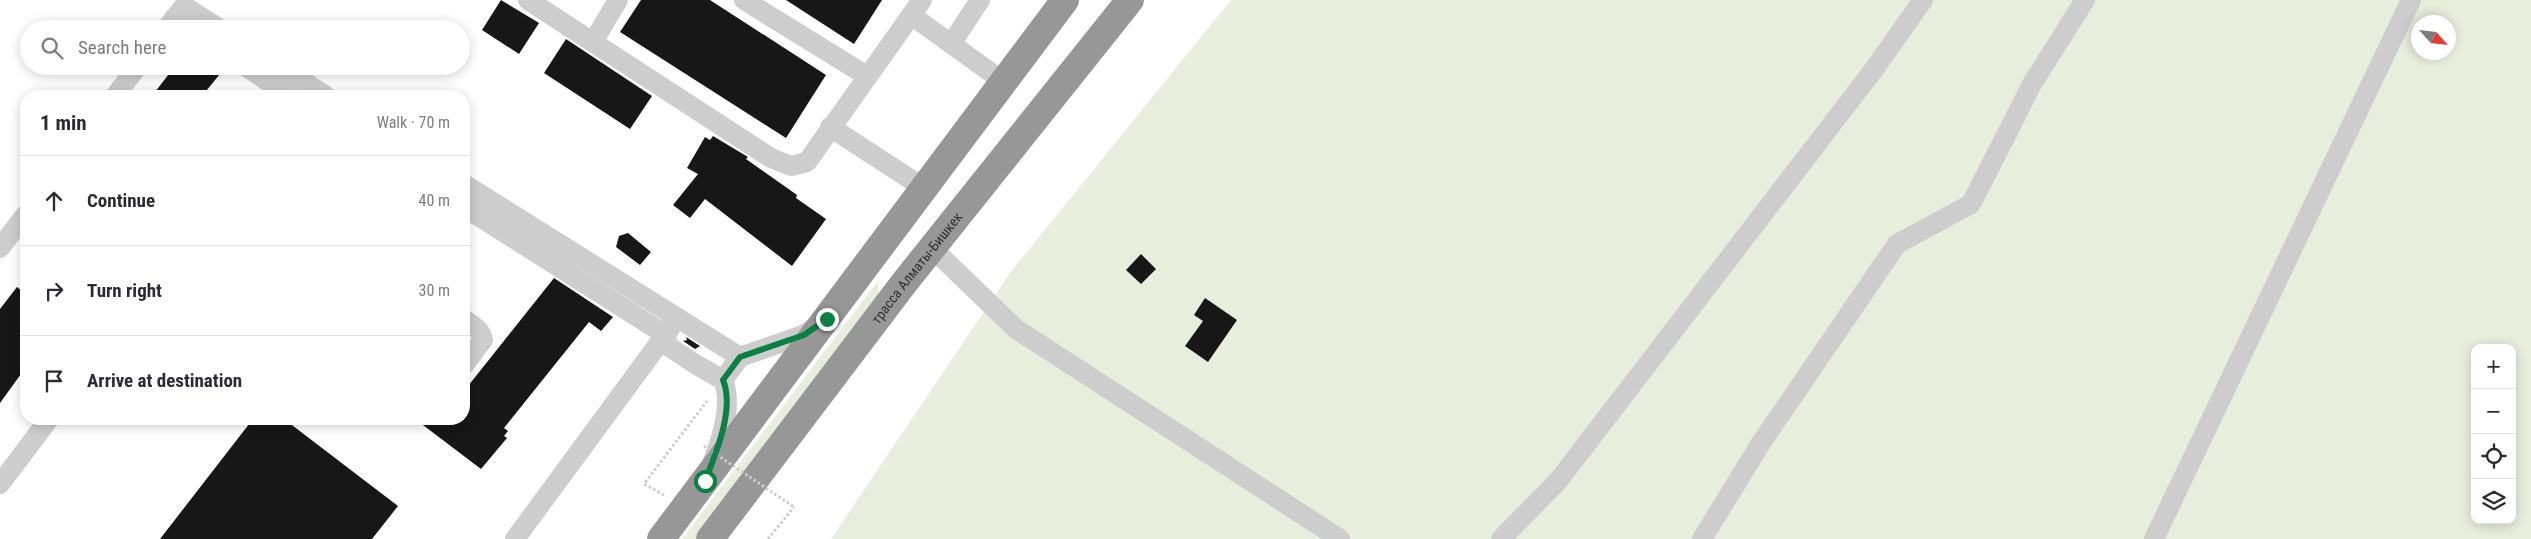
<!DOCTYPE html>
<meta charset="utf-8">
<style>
:root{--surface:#fff;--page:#f2f2f3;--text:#2b2b33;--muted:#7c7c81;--line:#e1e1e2}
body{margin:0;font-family:"Roboto Condensed",sans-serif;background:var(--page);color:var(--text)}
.controls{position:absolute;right:15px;bottom:15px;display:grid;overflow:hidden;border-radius:10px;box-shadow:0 2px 12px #0003}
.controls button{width:45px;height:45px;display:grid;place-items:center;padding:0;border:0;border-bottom:1px solid var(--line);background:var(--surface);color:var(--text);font:25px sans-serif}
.compass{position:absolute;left:2411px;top:15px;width:45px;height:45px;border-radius:50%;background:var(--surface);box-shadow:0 2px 12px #0003;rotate:117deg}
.stop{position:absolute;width:15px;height:15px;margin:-11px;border:4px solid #0b8043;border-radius:50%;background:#fff}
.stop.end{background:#0b8043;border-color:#fff;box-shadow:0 1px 5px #0008}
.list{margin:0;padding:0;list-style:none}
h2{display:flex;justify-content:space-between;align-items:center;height:65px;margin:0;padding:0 20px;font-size:21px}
h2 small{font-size:16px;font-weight:400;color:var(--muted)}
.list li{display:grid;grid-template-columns:32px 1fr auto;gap:15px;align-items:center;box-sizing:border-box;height:90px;padding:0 20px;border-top:1px solid var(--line)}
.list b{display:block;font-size:19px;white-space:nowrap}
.list em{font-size:16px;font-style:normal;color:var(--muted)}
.icon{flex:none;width:28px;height:28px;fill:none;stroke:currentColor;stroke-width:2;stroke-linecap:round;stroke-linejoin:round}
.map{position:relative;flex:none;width:2531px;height:539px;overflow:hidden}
.search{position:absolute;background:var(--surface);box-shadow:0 2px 12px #0003;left:20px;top:20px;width:450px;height:55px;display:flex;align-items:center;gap:12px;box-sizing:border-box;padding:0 18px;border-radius:28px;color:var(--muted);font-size:19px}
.panel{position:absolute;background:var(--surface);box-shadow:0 2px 12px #0003;left:20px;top:90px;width:450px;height:335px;border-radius:20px}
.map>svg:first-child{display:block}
.green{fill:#e7eedc;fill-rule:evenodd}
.building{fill:#171717}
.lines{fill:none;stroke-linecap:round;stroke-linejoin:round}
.path{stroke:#cdcdcd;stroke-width:3;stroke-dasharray:2.5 2.5;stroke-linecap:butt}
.minor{stroke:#cdcdcd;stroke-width:20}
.highway{stroke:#979797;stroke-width:28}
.path-bridge{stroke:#cdcdcd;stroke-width:3;stroke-dasharray:2.5 2.5;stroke-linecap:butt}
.route{stroke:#0b8043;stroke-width:6}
.labels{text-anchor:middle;stroke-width:5;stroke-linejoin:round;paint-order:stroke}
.street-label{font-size:14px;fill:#303030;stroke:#fff}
</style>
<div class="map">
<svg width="2531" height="539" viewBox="0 0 2531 539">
<rect width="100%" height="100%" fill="#fff"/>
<path class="green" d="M 1231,0 L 2531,0 L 2531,539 L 831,539 L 1010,273 ZM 2418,22 L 2448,22 L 2448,52 L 2418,52 ZM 2475,348 L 2512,348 L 2512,520 L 2475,520 Z
M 878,281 L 879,295 L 697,539 L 682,539 Z"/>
<path class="building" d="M 501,0 L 539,23 L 519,54 L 482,30 Z
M 641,0 L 710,0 L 826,75 L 786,138 L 620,32 Z
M 786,0 L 882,0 L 854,44 Z
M 566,39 L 652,96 L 630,129 L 544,73 Z
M 175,66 L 210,66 L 220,74 L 202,96 L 152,96 Z
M 713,136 L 748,157 L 746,159 L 797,195 L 796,198 L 826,219 L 792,266 L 705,199 L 690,218 L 673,205 L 698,174 L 687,168 L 705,137 L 710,140 Z
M 628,233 L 651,252 L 640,265 L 616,247 L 619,236 Z
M 1141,254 L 1156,269 L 1141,284 L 1126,270 Z
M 554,278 L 613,317 L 601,331 L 589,322 L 504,428 L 508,431 L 504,436 L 507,438 L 481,469 L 415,419 L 464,419 L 464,391 Z
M 17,287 L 26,294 L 26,367 L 0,403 L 0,309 Z
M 1205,298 L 1237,320 L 1208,362 L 1185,346 L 1203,321 L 1194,315 Z
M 686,337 L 700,346 L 695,349 L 683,341 L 687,340 Z
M 253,419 L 284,419 L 398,506 L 372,539 L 160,539 Z"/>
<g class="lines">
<path class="path" d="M 664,495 L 644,484 L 707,401
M 768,539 L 794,507"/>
<path class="minor" d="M 528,0 L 771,158 L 791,166 L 807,162 L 922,0
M 744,0 L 867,76
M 911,15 L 1004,82
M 174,18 L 189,29
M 166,29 L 184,6 L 220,29
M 593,42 L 618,0
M 951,44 L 980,0
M 245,66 L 289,96
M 279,66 L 326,96
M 115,96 L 138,66
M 830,127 L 924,188
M 464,184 L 740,357
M 464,207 L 666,335 L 668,346 L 695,364 L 723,380
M 0,248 L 26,214
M 932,248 L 1016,329 L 1340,539
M 464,319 C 472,325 481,329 483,340 L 464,365
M 713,461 C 722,437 733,404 723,380 L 740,357 L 803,335 L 817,326
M 0,484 L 49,419
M 515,539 L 671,327
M 1501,539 L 1558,481 L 1875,68 L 1923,0
M 1702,539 L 1761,443 L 1897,244 L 1971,204 L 2032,84 L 2085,0
M 2154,539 L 2411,0"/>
<g class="highway">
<path d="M 661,539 L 1065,0"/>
<path id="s1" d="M 710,539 L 904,283 L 1130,0"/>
</g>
<path class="path-bridge" d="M 704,446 L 794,507"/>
</g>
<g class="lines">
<path class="route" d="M 705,481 C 716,453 735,409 723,380 L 740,357 L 804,335 L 827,319"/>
</g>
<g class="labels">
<g class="street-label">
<text dy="5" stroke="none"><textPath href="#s1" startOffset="341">трасса Алматы-Бишкек</textPath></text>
</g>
</g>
</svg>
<div class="controls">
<button>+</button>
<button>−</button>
<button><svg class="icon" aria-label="locate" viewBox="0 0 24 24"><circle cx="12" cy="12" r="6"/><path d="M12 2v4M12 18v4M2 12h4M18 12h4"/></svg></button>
<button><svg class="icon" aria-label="layers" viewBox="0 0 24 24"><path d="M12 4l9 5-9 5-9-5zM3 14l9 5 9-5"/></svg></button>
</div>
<svg class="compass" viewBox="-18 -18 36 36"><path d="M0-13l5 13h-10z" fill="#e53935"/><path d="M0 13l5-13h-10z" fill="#7c7c81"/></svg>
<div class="stop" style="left:705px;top:481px"></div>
<div class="stop end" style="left:827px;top:319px"></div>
<div class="search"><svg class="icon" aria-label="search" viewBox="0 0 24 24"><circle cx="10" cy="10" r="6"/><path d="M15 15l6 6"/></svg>Search here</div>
<section class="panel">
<h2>1 min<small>Walk · 70 m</small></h2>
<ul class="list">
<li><svg class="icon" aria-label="ahead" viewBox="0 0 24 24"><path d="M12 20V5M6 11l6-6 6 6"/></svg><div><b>Continue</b></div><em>40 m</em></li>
<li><svg class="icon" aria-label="right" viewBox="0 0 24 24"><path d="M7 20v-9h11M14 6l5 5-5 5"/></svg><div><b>Turn right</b></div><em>30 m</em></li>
<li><svg class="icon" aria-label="arrive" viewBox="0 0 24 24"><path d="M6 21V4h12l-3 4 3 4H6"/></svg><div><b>Arrive at destination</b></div></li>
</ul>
</section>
</div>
